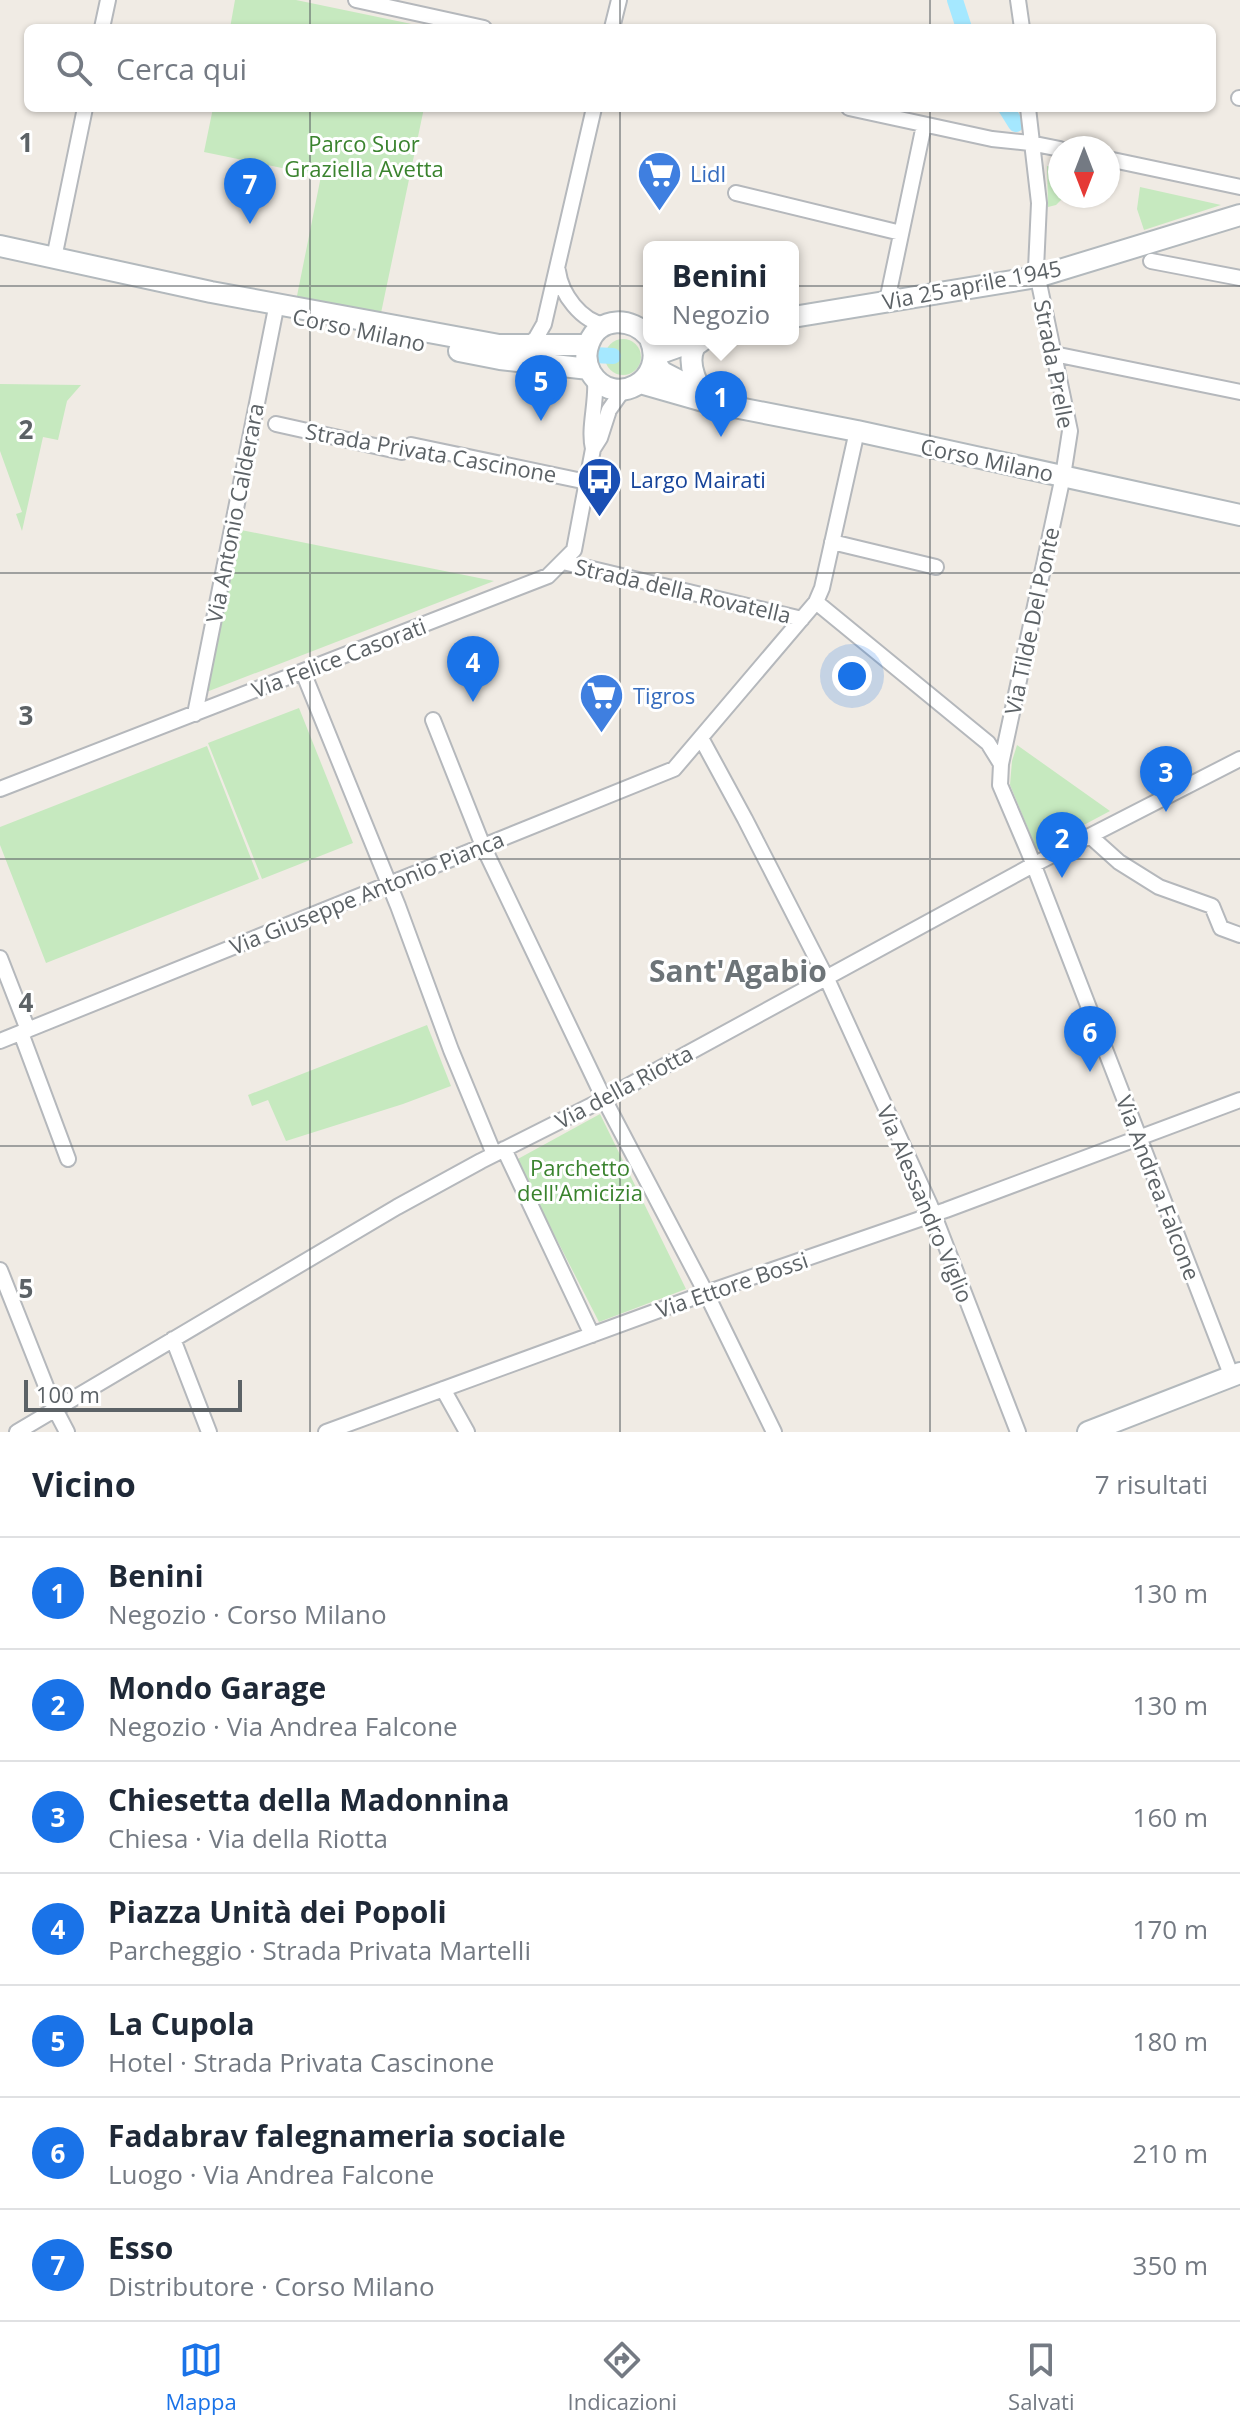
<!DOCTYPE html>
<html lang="it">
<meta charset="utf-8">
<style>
:root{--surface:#fff;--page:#f2f2f3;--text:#1f2937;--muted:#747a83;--line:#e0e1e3;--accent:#1a73e8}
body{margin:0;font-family:"Open Sans",sans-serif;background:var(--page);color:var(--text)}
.compass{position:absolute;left:1048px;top:136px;width:72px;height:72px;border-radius:50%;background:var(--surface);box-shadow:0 2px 6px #0004;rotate:180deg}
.scale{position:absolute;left:24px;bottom:20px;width:218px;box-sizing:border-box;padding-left:8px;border:4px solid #5c6266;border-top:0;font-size:22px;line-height:28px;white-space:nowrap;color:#5c6266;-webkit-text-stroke:6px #fff;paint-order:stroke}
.you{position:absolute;left:852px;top:676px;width:28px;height:28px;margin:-20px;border:6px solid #fff;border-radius:50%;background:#1a73e8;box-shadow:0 0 0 12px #1a73e833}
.badge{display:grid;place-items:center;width:52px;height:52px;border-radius:50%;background:var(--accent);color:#fff;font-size:26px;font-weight:700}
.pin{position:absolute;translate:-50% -66px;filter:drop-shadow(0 2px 4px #0008)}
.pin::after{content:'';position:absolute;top:42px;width:28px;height:24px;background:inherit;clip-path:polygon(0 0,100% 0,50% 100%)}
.popup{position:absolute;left:643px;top:241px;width:156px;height:104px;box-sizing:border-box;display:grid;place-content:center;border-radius:12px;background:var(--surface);filter:drop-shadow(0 2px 6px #0005);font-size:26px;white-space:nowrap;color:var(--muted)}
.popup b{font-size:30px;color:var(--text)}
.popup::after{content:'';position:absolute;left:50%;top:100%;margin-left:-16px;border:16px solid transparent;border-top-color:var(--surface)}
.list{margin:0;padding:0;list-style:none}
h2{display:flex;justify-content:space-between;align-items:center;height:104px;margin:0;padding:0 32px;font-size:34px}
h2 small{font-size:26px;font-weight:400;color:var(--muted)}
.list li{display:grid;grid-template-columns:52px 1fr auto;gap:24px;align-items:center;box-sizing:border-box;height:112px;padding:0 32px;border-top:2px solid var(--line)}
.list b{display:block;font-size:30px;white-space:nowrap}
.list p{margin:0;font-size:26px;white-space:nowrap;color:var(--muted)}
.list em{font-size:26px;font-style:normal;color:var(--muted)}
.icon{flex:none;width:44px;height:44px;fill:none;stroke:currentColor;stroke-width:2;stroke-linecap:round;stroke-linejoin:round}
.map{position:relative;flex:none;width:1240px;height:1432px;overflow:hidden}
.search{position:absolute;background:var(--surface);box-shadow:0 2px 6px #0004;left:24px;right:24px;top:24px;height:88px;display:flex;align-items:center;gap:20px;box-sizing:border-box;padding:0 28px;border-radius:12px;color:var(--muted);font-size:30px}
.sheet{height:888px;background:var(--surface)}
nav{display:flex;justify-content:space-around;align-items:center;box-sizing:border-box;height:112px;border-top:2px solid var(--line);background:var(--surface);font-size:22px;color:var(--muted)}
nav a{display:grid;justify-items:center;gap:4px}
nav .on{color:var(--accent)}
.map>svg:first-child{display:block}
.green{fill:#c6e9bf}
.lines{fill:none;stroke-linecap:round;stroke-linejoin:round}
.canal{stroke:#a5e8ff;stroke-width:16}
.street-casing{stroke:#b5b8bc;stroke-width:18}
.secondary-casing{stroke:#b3b9bd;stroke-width:24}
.street{stroke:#fff;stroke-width:14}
.secondary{stroke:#fff;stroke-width:20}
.grid{fill:none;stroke:#5c6266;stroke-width:2;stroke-opacity:0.55}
.labels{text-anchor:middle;stroke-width:6;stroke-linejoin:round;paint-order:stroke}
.park-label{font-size:22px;fill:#3a832e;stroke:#fff}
.shop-label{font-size:22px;fill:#366cbe;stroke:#fff;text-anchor:start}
.street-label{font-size:22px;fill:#5c6266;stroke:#fff}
.transit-label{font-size:22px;fill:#164399;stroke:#fff;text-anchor:start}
.district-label{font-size:30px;font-weight:bold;fill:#6d7478;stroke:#fff}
.grid-label{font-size:26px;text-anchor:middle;font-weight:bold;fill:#5c6266;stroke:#fff;stroke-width:6;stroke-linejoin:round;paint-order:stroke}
</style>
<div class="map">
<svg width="1240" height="1432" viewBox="0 0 1240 1432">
<rect width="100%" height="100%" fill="#f0ebe4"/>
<path class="green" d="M 235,0 L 296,0 L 431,28 L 230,28 Z
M 213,108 L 424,108 L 381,313 L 297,296 L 321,176 L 204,152 Z
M 1047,166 L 1060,169 L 1060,196 L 1065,196 L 1056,205 L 1048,207 Z
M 1140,187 L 1221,205 L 1144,230 L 1137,209 Z
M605 357a18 18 0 1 1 36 0a18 18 0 1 1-36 0Z
M 0,384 L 81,385 L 67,401 L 58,440 L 43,437 L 22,531 L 16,514 L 22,512 L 0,451 Z
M 241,530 L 494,581 L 209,691 L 205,687 Z
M 299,708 L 353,843 L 262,879 L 208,743 Z
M 1017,745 L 1110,811 L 1037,850 L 1010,785 L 1012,761 Z
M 207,746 L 259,879 L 46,963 L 0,845 L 0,827 Z
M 427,1025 L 451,1086 L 403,1104 L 286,1141 L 268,1100 L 252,1106 L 248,1095 Z
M 600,1114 L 686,1289 L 599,1322 L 516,1160 Z"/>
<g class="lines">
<path class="canal" d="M 955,0 L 964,28
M 1006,108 L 1016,124
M 574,354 L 613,356"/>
<defs>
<path id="street" d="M 356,0 L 484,28
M 1018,0 L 1022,28
M 102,28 L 108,0
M 612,28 L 619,0
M 1239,98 L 1240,98
M 849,108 L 992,139 L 1030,143 L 1060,149
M 1108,159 L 1240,187
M 736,193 L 901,233
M 54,258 L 85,108
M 1151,261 L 1240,278
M 558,271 C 561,294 581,321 605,325
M 887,301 L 924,125
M 528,345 L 536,338 L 544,324 L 594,108
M 1054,354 L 1240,392
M 276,424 L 402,452 L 411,445 L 587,482
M 593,449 L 600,438 L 609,410 L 623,390
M 832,542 L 936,567
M 563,562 L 802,619
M 816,602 L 988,743 L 1001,764 L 1000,785 L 1029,853 L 1232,1377
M 303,672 L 398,906 L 451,1050 L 494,1154
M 195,714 L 275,313
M 433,720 L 483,846 L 604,1099 L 706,1293 L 774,1432
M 701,738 L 745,819 L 827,979 L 930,1205 L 1018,1432
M 1001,764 L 1063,476 L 1070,431 L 1036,269 L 1039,203 L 1028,108
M 0,789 L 548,576 L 574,550 L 593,449 C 588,428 597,403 595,379
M 1090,836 L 1119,862 L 1159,887 L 1212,906 L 1221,928 L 1240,935
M 0,958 L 28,1030
M 21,1033 L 68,1159
M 0,1041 L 674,769 L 816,602 L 822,588 L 857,431
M 504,1149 L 592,1335
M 0,1270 L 55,1409 L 67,1432
M 173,1339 L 209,1432
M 443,1389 L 467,1432
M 17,1432 L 397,1207 L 481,1161 L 604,1099 L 1033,865 L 1240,759
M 326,1432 L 706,1293 L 946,1210 L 1240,1100"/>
<path id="secondary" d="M 0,246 L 211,292 L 499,345 L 588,345
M 793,317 L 1037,277 L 1240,215
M 649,337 C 632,317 599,316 589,343 C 585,353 586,364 591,373 C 614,410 668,380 650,339
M 459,351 L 500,359 L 589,369
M 655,355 L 700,339
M 654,361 L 662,372 L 697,390
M 640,383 L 703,401 L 857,431 L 1240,515
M 703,394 C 696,382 687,363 694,348 C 696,344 701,342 704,339
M 1088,1432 L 1240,1373"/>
</defs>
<use href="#street" class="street-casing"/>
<use href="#secondary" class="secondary-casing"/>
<use href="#street" class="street"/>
<use href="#secondary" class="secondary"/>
</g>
<path class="grid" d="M 310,0 L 310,28M 620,0 L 620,28M 930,0 L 930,28M 310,108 L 310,1432M 620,108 L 620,1432M 930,108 L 930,1432M 0,286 L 1240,286M 0,573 L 1240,573M 0,859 L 1240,859M 0,1146 L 1240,1146"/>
<defs>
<symbol id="supermarket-pin" viewBox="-11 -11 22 30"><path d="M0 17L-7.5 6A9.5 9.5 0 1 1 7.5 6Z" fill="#3f7fe0" stroke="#fff"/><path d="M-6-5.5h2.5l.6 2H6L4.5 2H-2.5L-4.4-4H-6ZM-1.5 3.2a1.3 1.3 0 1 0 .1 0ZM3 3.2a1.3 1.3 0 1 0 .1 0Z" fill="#fff"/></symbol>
<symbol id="bus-pin" viewBox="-11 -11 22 30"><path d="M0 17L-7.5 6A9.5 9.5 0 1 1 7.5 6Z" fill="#1a4fb4" stroke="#fff"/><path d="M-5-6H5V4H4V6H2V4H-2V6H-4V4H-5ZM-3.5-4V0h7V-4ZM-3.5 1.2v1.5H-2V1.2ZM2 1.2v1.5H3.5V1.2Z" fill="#fff"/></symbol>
</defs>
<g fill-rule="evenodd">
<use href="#supermarket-pin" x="634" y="148" width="51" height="69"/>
<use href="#bus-pin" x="574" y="454" width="51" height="69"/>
<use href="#supermarket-pin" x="576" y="670" width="51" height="69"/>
</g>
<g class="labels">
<g class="park-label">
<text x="364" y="152">Parco Suor<tspan x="364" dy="25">Graziella Avetta</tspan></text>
<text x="580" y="1176">Parchetto<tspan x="580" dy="25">dell'Amicizia</tspan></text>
</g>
<g class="shop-label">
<text x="690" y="182">Lidl</text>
<text x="633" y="704">Tigros</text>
</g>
<g class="street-label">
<text transform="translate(972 285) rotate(-11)" y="8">Via 25 aprile 1945</text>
<text transform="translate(359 330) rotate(12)" y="8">Corso Milano</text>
<text transform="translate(1054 364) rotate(79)" y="8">Strada Prelle</text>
<text transform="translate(431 453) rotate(10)" y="8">Strada Privata Cascinone</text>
<text transform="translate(987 460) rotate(12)" y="8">Corso Milano</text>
<text transform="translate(235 513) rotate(-79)" y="8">Via Antonio Calderara</text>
<text transform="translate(683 591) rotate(13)" y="8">Strada della Rovatella</text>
<text transform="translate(1032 621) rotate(-78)" y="8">Via Tilde Del Ponte</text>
<text transform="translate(339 658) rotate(-21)" y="8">Via Felice Casorati</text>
<text transform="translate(367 893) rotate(-22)" y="8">Via Giuseppe Antonio Pianca</text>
<text transform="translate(624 1087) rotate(-28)" y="8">Via della Riotta</text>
<text transform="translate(1158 1188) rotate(69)" y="8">Via Andrea Falcone</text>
<text transform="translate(925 1204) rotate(67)" y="8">Via Alessandro Viglio</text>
<text transform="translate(732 1285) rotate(-19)" y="8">Via Ettore Bossi</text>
</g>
<g class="transit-label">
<text x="630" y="488">Largo Mairati</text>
</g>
<g class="district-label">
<text x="738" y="982">Sant'Agabio</text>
</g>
</g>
<g class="grid-label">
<text x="26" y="152">1</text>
<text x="26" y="439">2</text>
<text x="26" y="725">3</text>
<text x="26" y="1012">4</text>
<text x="26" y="1298">5</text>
</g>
</svg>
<svg class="compass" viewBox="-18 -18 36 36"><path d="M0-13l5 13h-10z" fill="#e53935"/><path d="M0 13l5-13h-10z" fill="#747a83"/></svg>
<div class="scale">100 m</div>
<div class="you"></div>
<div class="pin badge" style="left:721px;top:437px">1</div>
<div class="popup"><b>Benini</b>Negozio</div>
<div class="pin badge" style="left:1062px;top:878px">2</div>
<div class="pin badge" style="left:1166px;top:812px">3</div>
<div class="pin badge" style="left:473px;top:702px">4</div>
<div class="pin badge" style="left:541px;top:421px">5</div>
<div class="pin badge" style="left:1090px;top:1072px">6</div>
<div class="pin badge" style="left:250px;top:224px">7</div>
<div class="search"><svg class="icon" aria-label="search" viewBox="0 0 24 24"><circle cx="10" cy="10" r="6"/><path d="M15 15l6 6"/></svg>Cerca qui</div>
</div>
<section class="sheet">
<h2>Vicino<small>7 risultati</small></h2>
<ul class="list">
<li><span class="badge">1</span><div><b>Benini</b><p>Negozio · Corso Milano</p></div><em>130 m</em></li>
<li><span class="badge">2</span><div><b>Mondo Garage</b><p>Negozio · Via Andrea Falcone</p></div><em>130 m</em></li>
<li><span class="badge">3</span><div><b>Chiesetta della Madonnina</b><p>Chiesa · Via della Riotta</p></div><em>160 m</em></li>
<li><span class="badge">4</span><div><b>Piazza Unità dei Popoli</b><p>Parcheggio · Strada Privata Martelli</p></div><em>170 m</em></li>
<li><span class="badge">5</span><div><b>La Cupola</b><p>Hotel · Strada Privata Cascinone</p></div><em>180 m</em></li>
<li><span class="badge">6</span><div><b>Fadabrav falegnameria sociale</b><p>Luogo · Via Andrea Falcone</p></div><em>210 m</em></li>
<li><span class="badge">7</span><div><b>Esso</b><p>Distributore · Corso Milano</p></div><em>350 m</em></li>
</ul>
</section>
<nav>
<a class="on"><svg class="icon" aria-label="map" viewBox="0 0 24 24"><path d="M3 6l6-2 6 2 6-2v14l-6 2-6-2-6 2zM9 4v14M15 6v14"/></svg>Mappa</a>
<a><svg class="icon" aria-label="directions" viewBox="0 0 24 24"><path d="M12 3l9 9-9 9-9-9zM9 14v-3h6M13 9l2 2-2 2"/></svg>Indicazioni</a>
<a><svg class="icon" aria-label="saved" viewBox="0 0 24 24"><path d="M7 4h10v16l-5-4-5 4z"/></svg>Salvati</a>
</nav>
